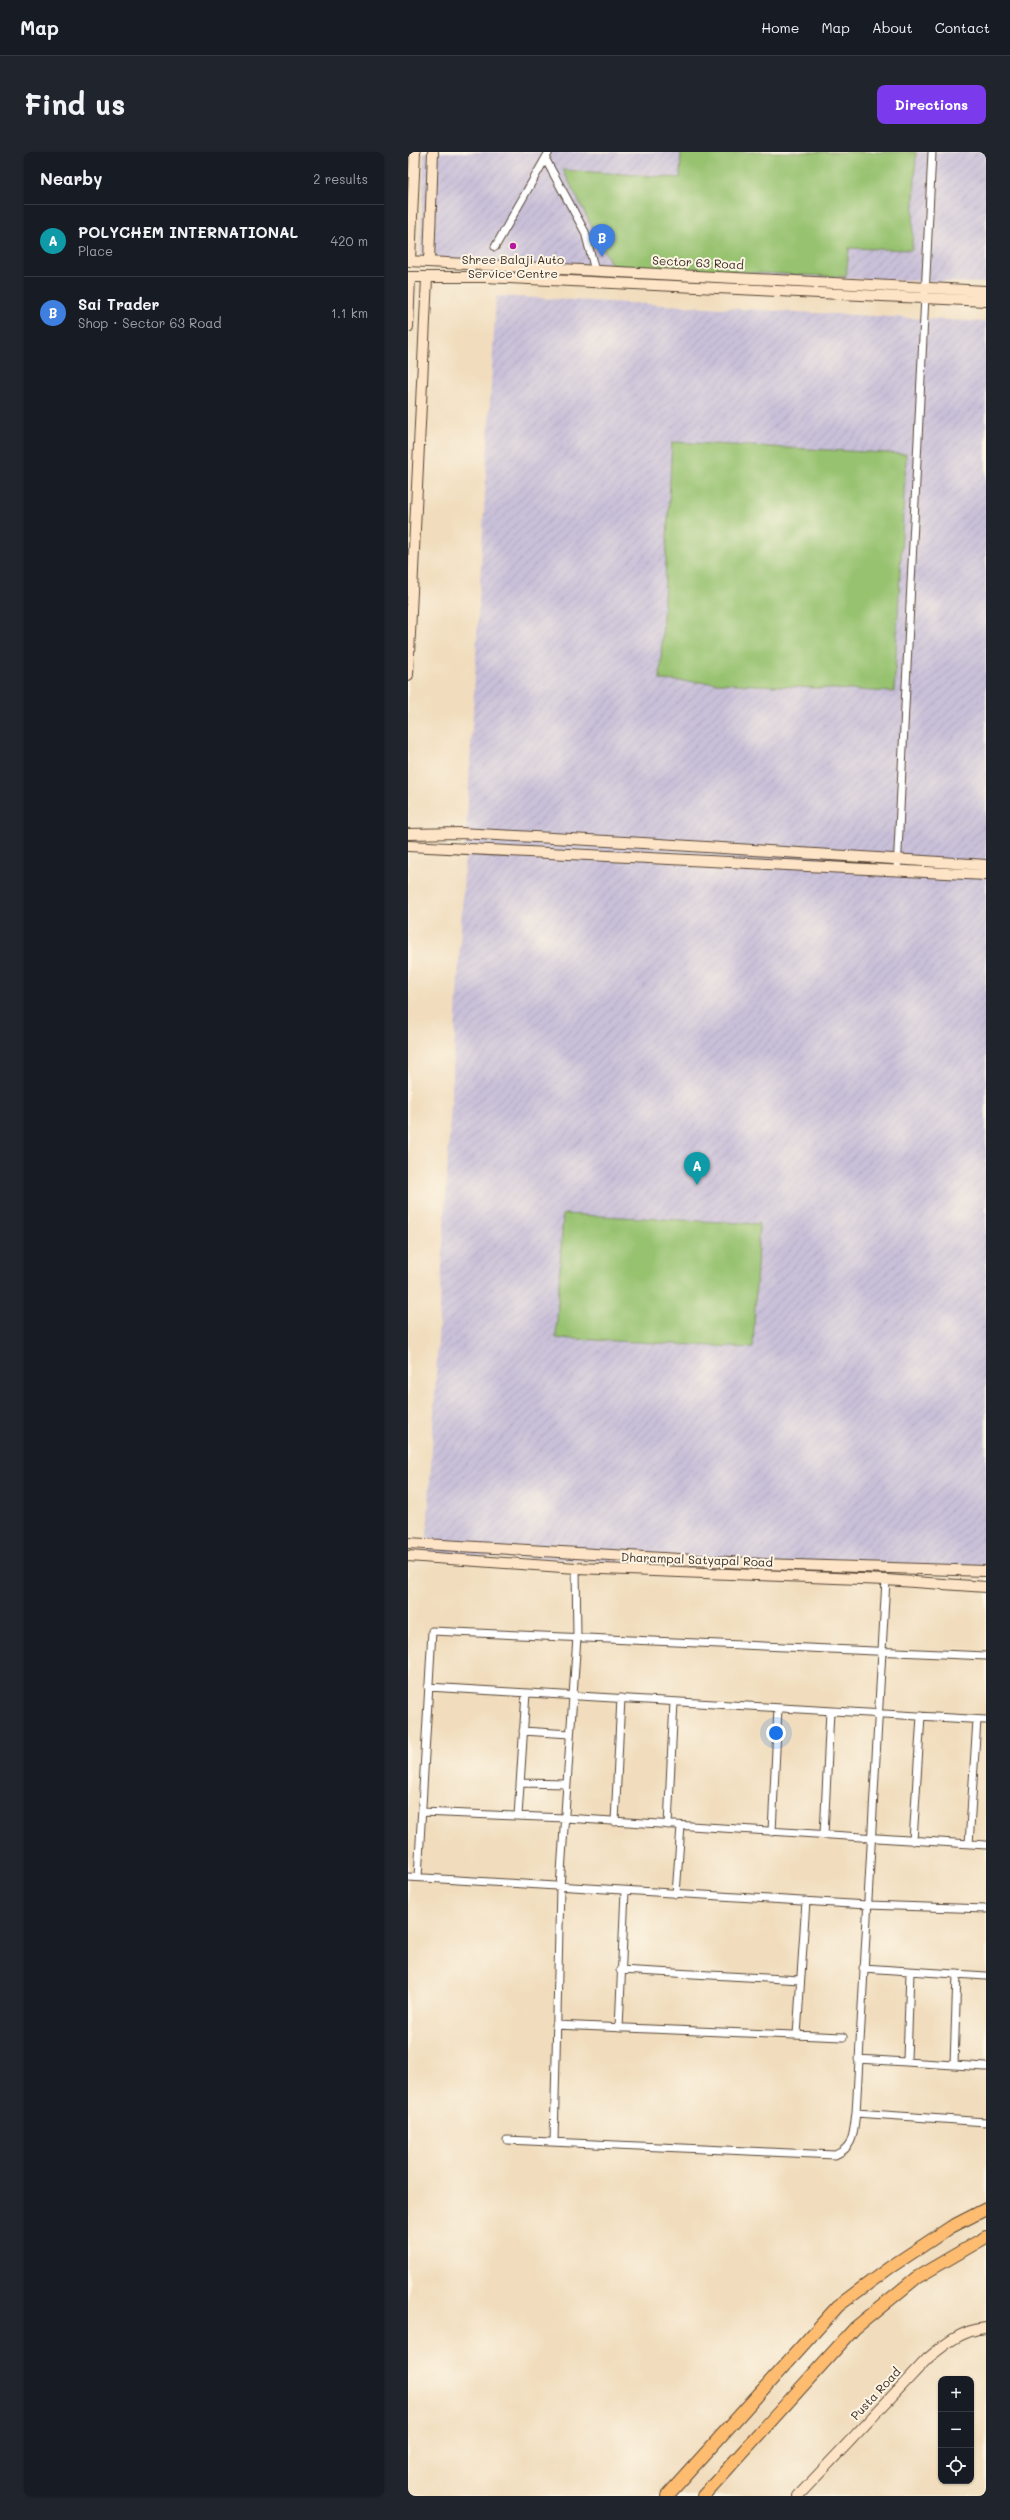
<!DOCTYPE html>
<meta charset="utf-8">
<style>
:root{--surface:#171b24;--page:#20242c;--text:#f1f3f6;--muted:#9ea1a6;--line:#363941;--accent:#7c3aed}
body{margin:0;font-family:Mali,sans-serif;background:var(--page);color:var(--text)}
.controls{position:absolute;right:12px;bottom:12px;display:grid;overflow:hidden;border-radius:8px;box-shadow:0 1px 3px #0004}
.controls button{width:36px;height:36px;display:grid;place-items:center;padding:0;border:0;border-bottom:1px solid var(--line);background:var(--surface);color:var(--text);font:20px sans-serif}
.you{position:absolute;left:368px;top:1581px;width:14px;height:14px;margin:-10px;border:3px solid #fff;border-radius:50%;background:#1a73e8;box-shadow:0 0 0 6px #1a73e833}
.badge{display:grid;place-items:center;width:26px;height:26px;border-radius:50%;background:var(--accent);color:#fff;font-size:13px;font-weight:700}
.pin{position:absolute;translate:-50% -33px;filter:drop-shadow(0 1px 2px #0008)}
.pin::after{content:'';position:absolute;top:21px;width:14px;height:12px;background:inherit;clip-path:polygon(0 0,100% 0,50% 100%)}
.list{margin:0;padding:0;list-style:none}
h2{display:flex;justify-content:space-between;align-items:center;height:52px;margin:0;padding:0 16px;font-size:17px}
h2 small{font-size:13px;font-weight:400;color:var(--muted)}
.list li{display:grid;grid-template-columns:26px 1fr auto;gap:12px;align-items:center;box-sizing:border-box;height:72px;padding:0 16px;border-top:1px solid var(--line)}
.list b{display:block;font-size:15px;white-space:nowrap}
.list p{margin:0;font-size:13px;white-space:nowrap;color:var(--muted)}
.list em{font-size:13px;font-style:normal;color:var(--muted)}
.icon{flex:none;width:22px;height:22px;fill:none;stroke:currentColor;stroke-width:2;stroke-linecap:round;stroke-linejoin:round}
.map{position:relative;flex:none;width:578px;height:2344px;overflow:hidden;border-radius:8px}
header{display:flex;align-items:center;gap:24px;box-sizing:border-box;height:56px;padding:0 20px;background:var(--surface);border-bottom:1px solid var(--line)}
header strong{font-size:19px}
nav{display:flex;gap:22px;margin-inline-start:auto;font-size:14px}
.intro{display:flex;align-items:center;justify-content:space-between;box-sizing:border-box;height:96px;padding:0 24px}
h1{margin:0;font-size:28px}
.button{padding:10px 18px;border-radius:8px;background:var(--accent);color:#fff;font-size:14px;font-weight:700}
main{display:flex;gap:24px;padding:0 24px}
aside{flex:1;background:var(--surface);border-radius:8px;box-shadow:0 1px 3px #0004}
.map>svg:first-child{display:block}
.industrial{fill:url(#industrial-furrows)}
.green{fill:#97c26f;stroke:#697646}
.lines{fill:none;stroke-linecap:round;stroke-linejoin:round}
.street-casing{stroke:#564536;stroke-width:9}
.secondary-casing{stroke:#564536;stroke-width:12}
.primary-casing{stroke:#564536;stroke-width:14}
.street{stroke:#fff;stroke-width:7}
.secondary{stroke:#fee4c6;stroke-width:10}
.primary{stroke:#fdbc70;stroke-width:12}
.poi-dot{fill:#b5179e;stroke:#fcf5e5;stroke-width:1.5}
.labels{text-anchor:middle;stroke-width:4;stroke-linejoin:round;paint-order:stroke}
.poi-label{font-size:12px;fill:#3b2a1e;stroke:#fcf5e5}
.street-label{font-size:12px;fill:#3b2a1e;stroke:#fcf5e5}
</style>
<header>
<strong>Map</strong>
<nav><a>Home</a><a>Map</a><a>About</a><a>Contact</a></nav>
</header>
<div class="intro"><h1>Find us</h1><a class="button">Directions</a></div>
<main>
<aside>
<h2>Nearby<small>2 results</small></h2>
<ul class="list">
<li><span class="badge" style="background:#0f9aa8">A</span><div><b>POLYCHEM INTERNATIONAL</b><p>Place</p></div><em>420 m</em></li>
<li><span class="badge" style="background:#3f7fe0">B</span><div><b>Sai Trader</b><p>Shop · Sector 63 Road</p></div><em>1.1 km</em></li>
</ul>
</aside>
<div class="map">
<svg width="578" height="2344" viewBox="0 0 578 2344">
<defs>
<pattern id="industrial-furrows" width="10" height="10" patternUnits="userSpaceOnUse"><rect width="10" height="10" fill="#c8bfd8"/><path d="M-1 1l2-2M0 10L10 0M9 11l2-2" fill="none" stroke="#ada4b9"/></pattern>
</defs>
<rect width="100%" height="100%" fill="#fcf5e5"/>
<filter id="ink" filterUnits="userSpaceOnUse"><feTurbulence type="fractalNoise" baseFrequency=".025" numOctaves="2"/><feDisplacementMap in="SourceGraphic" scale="8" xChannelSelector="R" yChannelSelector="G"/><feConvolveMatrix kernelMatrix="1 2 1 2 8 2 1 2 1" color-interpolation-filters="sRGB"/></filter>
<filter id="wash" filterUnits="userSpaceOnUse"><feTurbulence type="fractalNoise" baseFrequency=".012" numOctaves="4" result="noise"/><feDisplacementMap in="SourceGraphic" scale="16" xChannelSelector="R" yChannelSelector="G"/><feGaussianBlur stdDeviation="0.9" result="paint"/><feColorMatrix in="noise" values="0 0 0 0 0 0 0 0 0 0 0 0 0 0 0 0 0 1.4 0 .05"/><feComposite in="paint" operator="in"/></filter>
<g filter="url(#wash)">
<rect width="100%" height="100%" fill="#f1ddbd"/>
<path class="industrial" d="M 16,0 L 578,0 L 578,131 L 12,113 Z
M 88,144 L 578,170 L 578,1421 L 18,1403 Z"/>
<path class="green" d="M 273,0 L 508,0 L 504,98 L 441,96 L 438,125 L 204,114 L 155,18 L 272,26 Z
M 264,290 L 498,302 L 486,540 L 252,528 Z
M 155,1062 L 351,1072 L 345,1196 L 148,1186 Z"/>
</g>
<g filter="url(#ink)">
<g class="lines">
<defs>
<path id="street" d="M 138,8 L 177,80 L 187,119
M 87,95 L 141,0
M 489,719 L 524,0
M 20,1535 L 578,1568
M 115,1579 L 162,1582
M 112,1631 L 159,1632
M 14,1660 L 157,1666 L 578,1693
M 110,1664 L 118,1541
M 207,1670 L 213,1546
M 260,1673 L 266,1550
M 364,1680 L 370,1556
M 416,1683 L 422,1559
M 505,1689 L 513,1564
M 561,1692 L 569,1568
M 0,1725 L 459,1753 L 578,1757
M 10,1725 L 24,1479 L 578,1504
M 268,1742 L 273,1674
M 455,1816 L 578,1824
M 212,1818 L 392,1828
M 147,1873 L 435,1885
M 211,1876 L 217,1739
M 389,1883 L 398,1749
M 450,1907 L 578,1915
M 499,1908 L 502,1820
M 546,1913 L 549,1822
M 448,1961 L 578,1970
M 99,1988 L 427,2003 C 447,1995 445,1980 448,1961 L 478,1428
M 146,1990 L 152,1735 L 169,1485 L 168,1416"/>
<path id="secondary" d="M 2,108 L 7,0
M 0,109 L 578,139
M 21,109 L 25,0
M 0,125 L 77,125 L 578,149
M 0,175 L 2,125
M 0,523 L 19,126
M 0,682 L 52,681 L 235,691 L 578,713
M 0,694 L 578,723
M 0,1391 L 355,1412 L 578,1419
M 0,1404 L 168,1416 L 478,1428 L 578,1435
M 390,2344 L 519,2207 C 537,2192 554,2178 578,2176"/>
<path id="primary" d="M 259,2344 L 430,2154 L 481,2116 L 543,2075 L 578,2057
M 295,2344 L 447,2176 L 508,2126 L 578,2085"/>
</defs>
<use href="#street" class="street-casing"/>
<use href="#secondary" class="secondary-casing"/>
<use href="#primary" class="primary-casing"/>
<use href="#street" class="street"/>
<use href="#secondary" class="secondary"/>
<use href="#primary" class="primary"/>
</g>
</g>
<circle class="poi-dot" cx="105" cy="94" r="4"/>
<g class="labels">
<g class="poi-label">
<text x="105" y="112">Shree Balaji Auto<tspan x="105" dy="14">Service Centre</tspan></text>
</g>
<g class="street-label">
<text transform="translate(290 111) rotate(3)" y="4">Sector 63 Road</text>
<text transform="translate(289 1408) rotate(2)" y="4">Dharampal Satyapal Road</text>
<text transform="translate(468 2242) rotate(-47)" y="4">Pusta Road</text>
</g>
</g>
</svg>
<div class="controls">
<button>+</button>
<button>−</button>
<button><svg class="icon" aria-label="locate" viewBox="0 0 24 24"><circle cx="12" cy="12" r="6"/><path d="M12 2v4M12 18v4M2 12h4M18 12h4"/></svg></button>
</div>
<div class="you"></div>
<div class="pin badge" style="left:289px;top:1033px;background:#0f9aa8">A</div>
<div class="pin badge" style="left:194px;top:105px;background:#3f7fe0">B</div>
</div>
</main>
